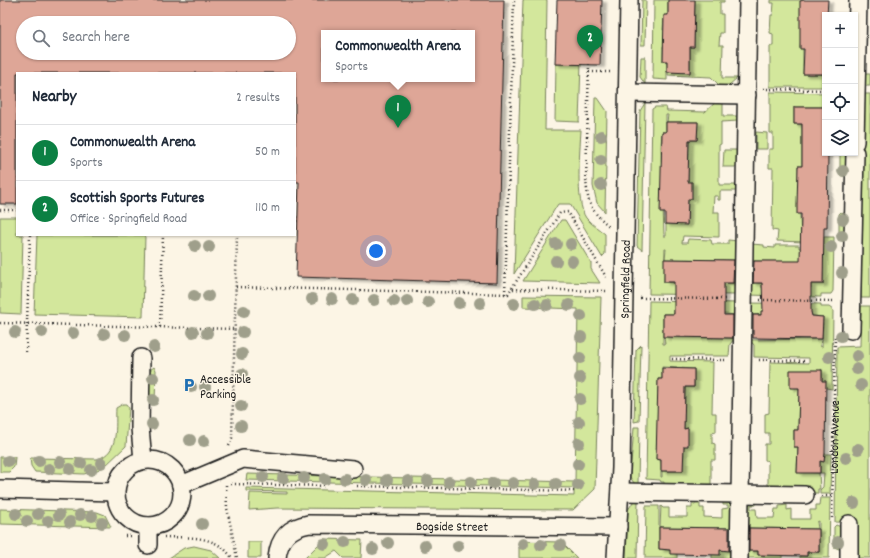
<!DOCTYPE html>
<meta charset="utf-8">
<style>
:root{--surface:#fff;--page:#f2f2f3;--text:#1f2937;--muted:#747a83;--line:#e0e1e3;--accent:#0b8043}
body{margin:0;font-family:Dekko,sans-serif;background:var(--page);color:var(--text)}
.controls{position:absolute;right:12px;top:12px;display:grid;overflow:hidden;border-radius:0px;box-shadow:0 1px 3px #0004}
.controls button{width:36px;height:36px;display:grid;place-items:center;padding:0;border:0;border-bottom:1px solid var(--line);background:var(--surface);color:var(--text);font:20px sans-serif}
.you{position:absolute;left:376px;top:251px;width:14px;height:14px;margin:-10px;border:3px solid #fff;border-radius:50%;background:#1a73e8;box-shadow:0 0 0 6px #1a73e833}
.badge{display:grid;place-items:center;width:26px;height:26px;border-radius:50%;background:var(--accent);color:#fff;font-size:13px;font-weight:700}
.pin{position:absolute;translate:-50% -33px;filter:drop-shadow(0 1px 2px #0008)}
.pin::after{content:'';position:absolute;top:21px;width:14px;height:12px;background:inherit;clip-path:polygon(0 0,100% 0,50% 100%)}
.popup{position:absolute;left:321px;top:30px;width:154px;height:52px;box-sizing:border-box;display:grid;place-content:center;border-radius:0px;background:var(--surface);filter:drop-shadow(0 1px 3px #0005);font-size:13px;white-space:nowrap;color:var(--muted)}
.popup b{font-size:15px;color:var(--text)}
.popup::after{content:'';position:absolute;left:50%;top:100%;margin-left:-8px;border:8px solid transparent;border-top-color:var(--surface)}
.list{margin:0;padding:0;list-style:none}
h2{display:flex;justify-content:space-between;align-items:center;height:52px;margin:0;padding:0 16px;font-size:17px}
h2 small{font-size:13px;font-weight:400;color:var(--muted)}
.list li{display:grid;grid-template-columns:26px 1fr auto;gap:12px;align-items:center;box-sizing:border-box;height:56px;padding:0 16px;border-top:1px solid var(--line)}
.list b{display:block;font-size:15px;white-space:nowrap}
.list p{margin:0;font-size:13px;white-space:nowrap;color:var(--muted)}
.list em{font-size:13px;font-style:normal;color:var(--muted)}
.icon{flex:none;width:22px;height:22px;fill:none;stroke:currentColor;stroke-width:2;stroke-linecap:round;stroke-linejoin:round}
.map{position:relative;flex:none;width:870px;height:558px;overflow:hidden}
.search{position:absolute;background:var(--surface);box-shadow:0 1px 3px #0004;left:16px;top:16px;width:280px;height:44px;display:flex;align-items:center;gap:10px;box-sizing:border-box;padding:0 14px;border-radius:22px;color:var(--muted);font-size:15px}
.panel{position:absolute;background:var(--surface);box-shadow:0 1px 3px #0004;left:16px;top:72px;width:280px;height:164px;border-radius:0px}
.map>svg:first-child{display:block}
.green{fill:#d3e79c;stroke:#78825c;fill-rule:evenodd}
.building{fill:#dea697;stroke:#1c1c1c;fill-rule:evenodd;filter:url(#shadow)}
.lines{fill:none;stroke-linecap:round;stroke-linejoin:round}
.minor-casing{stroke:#1c1c1c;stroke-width:20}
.path{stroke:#1c1c1c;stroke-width:2.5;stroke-dasharray:1 3;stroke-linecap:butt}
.minor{stroke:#fcf5e5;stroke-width:17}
.tree{fill:#9f9f8b}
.labels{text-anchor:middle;stroke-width:3;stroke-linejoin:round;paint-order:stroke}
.street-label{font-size:13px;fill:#1c1c1c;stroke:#fcf5e5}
.poi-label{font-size:13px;fill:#1c1c1c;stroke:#fcf5e5;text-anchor:start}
</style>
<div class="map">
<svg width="870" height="558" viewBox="0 0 870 558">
<defs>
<filter id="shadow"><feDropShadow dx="4.5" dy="2.5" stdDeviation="1" flood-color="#0004"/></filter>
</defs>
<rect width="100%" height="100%" fill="#fcf5e5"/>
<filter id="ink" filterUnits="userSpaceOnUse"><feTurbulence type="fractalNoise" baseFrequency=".025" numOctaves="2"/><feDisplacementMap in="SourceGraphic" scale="8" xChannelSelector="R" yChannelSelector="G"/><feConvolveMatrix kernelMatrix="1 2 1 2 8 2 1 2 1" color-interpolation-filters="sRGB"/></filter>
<g filter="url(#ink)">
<path class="green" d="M 523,0 L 547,0 L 545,130 L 581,130 C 580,150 575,202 586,218 C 591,224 599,229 605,234 L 605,254 L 602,257 L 570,204 L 558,204 L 514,274 Z
M 642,0 L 646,0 L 645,45 L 641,45 Z
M 654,0 L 668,0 L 668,15 L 664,16 L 663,30 L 668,30 L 667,46 L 663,46 L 663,61 L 667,61 L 667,80 L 653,79 Z
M 695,0 L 724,0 L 724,2 L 720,2 L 720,14 L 723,14 L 723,33 L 720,33 L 719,45 L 723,45 L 722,78 L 737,78 L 728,86 L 720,86 L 711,77 L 668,75 L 668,72 L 690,72 L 690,47 L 694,47 Z
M 771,0 L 804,0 L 800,48 L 803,49 L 803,74 L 825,74 L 825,87 L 770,87 L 770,46 L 773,46 L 773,34 L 770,33 L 771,15 L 773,15 L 774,3 L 771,3 Z
M 641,57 L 645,57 L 645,84 L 640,77 Z
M 556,64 L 581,64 L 579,122 L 555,121 Z
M 865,74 L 870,74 L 870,86 L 864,86 Z
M 770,92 L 825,93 L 825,107 L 794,107 L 794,124 L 802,124 L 802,166 L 798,166 L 801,239 L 824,245 L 824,237 L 834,237 L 833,291 L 831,294 L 821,294 L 821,297 L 748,295 L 751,244 L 764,245 L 764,247 L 775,248 L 775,245 L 799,245 L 799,248 L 804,248 L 804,242 L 777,241 L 778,231 L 772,230 L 773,168 L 769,168 L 769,149 L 773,149 L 773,133 L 770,133 ZM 823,256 L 823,284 L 811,284 L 811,288 L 762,288 L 762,283 L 751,283 L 751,261 L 822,262 Z
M 864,94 L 870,94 L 870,298 L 861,298 Z
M 595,98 L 598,98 L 607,111 L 605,212 L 597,203 L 593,186 Z
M 716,102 L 723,103 L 723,116 L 738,116 L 738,121 L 721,122 L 721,144 L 719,145 L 719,185 L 737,185 L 737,191 L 720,191 L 720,200 L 718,200 L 718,196 L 714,196 L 713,212 L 719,212 L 719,237 L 683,236 L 682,243 L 687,243 L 688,239 L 711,240 L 712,244 L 728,244 L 728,240 L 738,241 L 737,295 L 649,294 L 652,109 L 655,107 L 666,107 L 667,111 L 705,112 ZM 666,115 L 668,115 L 667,122 L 698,122 L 697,140 L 689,140 L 688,182 L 692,199 L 688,199 L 687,224 L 666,224 L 666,236 L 664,236 L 661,147 L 662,132 L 666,132 ZM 665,249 L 666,249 L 665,259 L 736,260 L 735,283 L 724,283 L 724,287 L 664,282 Z
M 645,103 L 642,250 L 637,246 L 640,111 Z
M 756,132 L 767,133 L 767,149 L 756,149 Z
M 724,150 L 737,150 L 737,167 L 723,167 Z
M 840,153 L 847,153 L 846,177 L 840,175 Z
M 841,212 L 846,214 L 845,242 L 839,240 L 839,214 Z
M 0,217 L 17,217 L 17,235 L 23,235 L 21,314 L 0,313 Z
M 561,220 L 565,220 L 591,263 L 591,269 L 600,283 L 523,281 Z
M 37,235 L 145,235 L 143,317 L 34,314 Z
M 523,296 L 601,297 L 595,489 L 573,510 L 277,508 L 249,510 L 250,493 L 287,494 L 287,492 L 246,491 L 246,488 L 574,496 L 574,488 L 246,480 L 247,474 L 575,482 L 578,309 L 523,307 Z
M 649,301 L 737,303 L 737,315 L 674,310 L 674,314 L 663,314 L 663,344 L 665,344 L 664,337 L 735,338 L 730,344 L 729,356 L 670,356 L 670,361 L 713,362 L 712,413 L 716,413 L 716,432 L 712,433 L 712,443 L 715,444 L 715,460 L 711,460 L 711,485 L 664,485 L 664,482 L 661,482 L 660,480 L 646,479 ZM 662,367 L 694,369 L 694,387 L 685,387 L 684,429 L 688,428 L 684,446 L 683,471 L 662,471 L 662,477 L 661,477 L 661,460 L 656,459 L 662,394 L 658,393 L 658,379 L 662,379 Z
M 748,303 L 821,304 L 821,307 L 829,307 L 833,310 L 832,389 L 826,388 L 822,381 L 822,369 L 799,388 L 798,430 L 794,430 L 794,447 L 798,447 L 797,472 L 819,473 L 820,489 L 818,489 L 818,493 L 808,493 L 808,487 L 768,486 L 768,461 L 765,460 L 765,444 L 769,444 L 769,433 L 765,433 L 765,414 L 769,413 L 770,362 L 809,363 L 809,358 L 754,357 L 754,345 L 750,340 L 821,339 L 820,346 L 822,347 L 823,317 L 812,316 L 811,312 L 748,315 Z
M 861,306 L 870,306 L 870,558 L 857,558 L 857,523 L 835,522 L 837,347 L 860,346 Z
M 641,345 L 639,421 L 634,422 L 636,350 Z
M 154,367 L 156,370 L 155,402 L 152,404 L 149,401 L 150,370 Z
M 123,404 L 126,404 L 129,408 L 126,446 L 104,467 L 95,471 L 84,474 L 35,472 L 31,466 L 30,458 L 97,459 C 120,453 115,426 116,408 Z
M 634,427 L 639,427 L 638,484 L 634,483 L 630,477 Z
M 825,454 L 831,454 L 830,494 L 820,494 L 820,490 L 823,487 L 824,473 L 820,473 L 820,461 L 824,461 Z
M 0,457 L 15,457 L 14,467 L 9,472 L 0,472 Z
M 820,498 L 830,498 L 829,558 L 800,558 L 800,556 L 807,556 L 807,552 L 819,552 L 819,521 L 817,522 L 818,529 L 747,528 L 746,551 L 758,551 L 758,555 L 772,555 L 782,551 L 782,558 L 744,558 L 748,504 L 756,503 L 756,505 L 751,505 L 751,509 L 756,509 L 757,518 L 774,518 L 775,509 L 779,509 L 779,506 L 787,505 L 787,510 L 791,509 L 791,519 L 810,519 L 810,510 L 816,510 L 816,505 L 819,505 Z
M 638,501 L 637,558 L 626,558 L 628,510 L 633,502 Z
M 723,502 L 729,503 L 733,506 L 733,558 L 712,558 L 712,554 L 720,550 L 731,550 L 732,528 L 660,527 L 661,506 L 663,508 L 669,508 L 669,517 L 687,517 L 687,508 L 692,508 L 692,504 L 700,504 L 700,508 L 704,508 L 704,517 L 722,518 L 722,509 L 728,508 L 728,505 L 723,505 Z
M 646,506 L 659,506 L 659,549 L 670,550 L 677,554 L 677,558 L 645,558 Z
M 0,509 L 97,512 L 105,515 L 111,527 L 0,524 Z
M 836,525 L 841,527 L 841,547 L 839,549 L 834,547 L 834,527 Z
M 324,539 L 362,540 L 361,558 L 343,558 L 336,551 L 325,558 L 305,558 Z
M 519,541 L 561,542 L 577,558 L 519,558 Z
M 248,542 L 261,542 L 261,558 L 248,558 Z
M 194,546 L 211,550 L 220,558 L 169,558 L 184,548 Z"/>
<path class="building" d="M 0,0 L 504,0 L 497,283 L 296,277 L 299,182 L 295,182 L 295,73 L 17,73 L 17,204 L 0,204 ZM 23,23 L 289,23 L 289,53 L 23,53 ZM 324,33 L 472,33 L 472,79 L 324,79 Z
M 557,0 L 602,0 L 600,65 L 555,64 Z
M 668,0 L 695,0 L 694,47 L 690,47 L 690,73 L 667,72 L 667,61 L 663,61 L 664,15 L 668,15 Z
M 804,0 L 828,0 L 827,15 L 825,15 L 825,74 L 803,74 L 804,49 L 800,49 L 800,1 Z
M 794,107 L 825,107 L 825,153 L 828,153 L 827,228 L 824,228 L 823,284 L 811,284 L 811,312 L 812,316 L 823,317 L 822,339 L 753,338 L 753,315 L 761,315 L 761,311 L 763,311 L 762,283 L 753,283 L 754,261 L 800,261 L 801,214 L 797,214 L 797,205 L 798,166 L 802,166 L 802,124 L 794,124 Z
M 666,122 L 698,122 L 697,140 L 689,140 L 688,182 L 692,182 L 692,199 L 688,199 L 687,225 L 665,224 L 665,213 L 660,213 L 662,132 L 666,132 Z
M 664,259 L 734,260 L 733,283 L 724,283 L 724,315 L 733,315 L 733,338 L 663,337 L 663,314 L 674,314 L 674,282 L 664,282 Z
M 662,368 L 694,369 L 694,387 L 685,387 L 684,429 L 688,428 L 688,446 L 684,446 L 683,471 L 661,471 L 661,460 L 656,459 L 658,379 L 662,379 Z
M 790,370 L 822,370 L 822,381 L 826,381 L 825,453 L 824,462 L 820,461 L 820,473 L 797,473 L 798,447 L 794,447 L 794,430 L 798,430 L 799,388 L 790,388 Z
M 659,527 L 729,528 L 729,551 L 720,550 L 720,555 L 670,554 L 670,550 L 659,549 Z
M 749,528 L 819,529 L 819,552 L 807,552 L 807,556 L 758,555 L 758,551 L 749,551 Z"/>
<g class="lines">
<defs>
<g id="minor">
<path d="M 628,93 L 747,95"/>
<path d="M 855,142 L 858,0"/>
<path d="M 851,330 L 855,153"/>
<path d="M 141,358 L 140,428 L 143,460"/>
<circle cx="149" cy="493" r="33"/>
<path d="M 181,485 L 243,459 L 353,469"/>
<path d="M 0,489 L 115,492"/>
<path d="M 620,492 L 805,495"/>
<path d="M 148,545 L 148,526"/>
<path id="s2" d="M 277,558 C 279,538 290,527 309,524 L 618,527"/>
<path id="s3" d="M 616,558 L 621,468 L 629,0"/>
<path d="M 739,558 L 748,0"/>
<path d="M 849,558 L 849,524"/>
</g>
</defs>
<use href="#minor" class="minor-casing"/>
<g class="path">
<path d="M 589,64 L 586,179 C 588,204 589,209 609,226"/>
<path d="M 589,72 L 612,72"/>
<path d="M 763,89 L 825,90"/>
<path d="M 0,210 L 17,210"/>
<path d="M 236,287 L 508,294 L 511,289 L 608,291"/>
<path d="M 512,288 L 560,213 L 568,212 L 606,277"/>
<path d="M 505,294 L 514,0"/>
<path d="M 640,298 L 727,299"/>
<path d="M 760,300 L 835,301"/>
<path d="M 0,323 L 235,329"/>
<path d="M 160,327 L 163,235"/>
<path d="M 26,352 L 30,235"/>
<path d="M 672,359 L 726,360"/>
<path d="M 759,360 L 806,361"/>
<path d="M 229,446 L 232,438 L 237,235"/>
<path d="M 231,484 L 326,486"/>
<path d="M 226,485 L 227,508 L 237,558"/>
<path d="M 357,486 L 574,491"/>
<path d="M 822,496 L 832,496"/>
<path id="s1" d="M 832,518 L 835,337"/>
<path d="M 125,536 L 131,536"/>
<path d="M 164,537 C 189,538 216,534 232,558"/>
</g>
<use href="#minor" class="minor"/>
</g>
<g class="tree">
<circle cx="601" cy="136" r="6"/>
<circle cx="601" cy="160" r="6"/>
<circle cx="843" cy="171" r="6"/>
<circle cx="601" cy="185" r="6"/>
<circle cx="843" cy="219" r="6"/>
<circle cx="842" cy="236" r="6"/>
<circle cx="556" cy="244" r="6"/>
<circle cx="571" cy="244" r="6"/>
<circle cx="195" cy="246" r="6"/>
<circle cx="209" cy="247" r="6"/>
<circle cx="831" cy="247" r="6"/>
<circle cx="556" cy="261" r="6"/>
<circle cx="572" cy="261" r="6"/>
<circle cx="842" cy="273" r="6"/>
<circle cx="194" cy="296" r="6"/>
<circle cx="208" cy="296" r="6"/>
<circle cx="312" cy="299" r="6"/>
<circle cx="332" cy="299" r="6"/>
<circle cx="353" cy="300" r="6"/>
<circle cx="374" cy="300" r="6"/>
<circle cx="394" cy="301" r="6"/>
<circle cx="407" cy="301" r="6"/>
<circle cx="428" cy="302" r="6"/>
<circle cx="459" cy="303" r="6"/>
<circle cx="480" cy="303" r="6"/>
<circle cx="514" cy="304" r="6"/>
<circle cx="535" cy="304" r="6"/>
<circle cx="547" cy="305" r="6"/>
<circle cx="569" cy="305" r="6"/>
<circle cx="244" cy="311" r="6"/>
<circle cx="581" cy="316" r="6"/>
<circle cx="15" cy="332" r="6"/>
<circle cx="42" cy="332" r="6"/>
<circle cx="193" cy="332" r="6"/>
<circle cx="243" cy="332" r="6"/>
<circle cx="73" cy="333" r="6"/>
<circle cx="207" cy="333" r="6"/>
<circle cx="104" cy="334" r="6"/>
<circle cx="125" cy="335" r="6"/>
<circle cx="841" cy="336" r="6"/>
<circle cx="581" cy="337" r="6"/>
<circle cx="154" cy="347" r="6"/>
<circle cx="242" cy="354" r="6"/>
<circle cx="857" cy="356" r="6"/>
<circle cx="829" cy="357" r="6"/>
<circle cx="580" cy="358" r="6"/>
<circle cx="857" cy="369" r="6"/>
<circle cx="242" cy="374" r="6"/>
<circle cx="153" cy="378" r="6"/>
<circle cx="580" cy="378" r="6"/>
<circle cx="861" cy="385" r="6"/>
<circle cx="191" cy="387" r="6"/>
<circle cx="205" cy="387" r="6"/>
<circle cx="580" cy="399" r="6"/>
<circle cx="153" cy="400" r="6"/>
<circle cx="241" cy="406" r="6"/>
<circle cx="579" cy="422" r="6"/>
<circle cx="152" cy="424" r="6"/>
<circle cx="241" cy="426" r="6"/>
<circle cx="190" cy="440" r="6"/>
<circle cx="204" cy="441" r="6"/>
<circle cx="579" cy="443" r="6"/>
<circle cx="858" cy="449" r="6"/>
<circle cx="846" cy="458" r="6"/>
<circle cx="8" cy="461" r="6"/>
<circle cx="39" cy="461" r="6"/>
<circle cx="60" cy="462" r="6"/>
<circle cx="81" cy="463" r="6"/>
<circle cx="101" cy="463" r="6"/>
<circle cx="578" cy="464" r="6"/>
<circle cx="49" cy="469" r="6"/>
<circle cx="70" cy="469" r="6"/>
<circle cx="91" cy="470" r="6"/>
<circle cx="263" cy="477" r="6"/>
<circle cx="283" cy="478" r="6"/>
<circle cx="304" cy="478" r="6"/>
<circle cx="325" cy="479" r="6"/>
<circle cx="345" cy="479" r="6"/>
<circle cx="366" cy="480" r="6"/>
<circle cx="387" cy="480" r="6"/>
<circle cx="408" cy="481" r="6"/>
<circle cx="428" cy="481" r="6"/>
<circle cx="449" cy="482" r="6"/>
<circle cx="471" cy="482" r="6"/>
<circle cx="493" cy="483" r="6"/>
<circle cx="513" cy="483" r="6"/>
<circle cx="535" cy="484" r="6"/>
<circle cx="556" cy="484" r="6"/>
<circle cx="578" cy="485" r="6"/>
<circle cx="854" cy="503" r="6"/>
<circle cx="16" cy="514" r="6"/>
<circle cx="38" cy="514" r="6"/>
<circle cx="59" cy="515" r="6"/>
<circle cx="80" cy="515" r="6"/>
<circle cx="92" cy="516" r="6"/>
<circle cx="27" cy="521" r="6"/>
<circle cx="48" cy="521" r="6"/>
<circle cx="70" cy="522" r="6"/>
<circle cx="102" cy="523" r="6"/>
<circle cx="202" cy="524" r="6"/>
<circle cx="345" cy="542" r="6"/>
<circle cx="838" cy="542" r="6"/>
<circle cx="388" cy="543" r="6"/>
<circle cx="324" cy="544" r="6"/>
<circle cx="523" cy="544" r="6"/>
<circle cx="541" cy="545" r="6"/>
<circle cx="560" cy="545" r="6"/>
<circle cx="425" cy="546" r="6"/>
<circle cx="458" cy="546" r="6"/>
<circle cx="373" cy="549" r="6"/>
</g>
</g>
<defs>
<symbol id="parking-bare" viewBox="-9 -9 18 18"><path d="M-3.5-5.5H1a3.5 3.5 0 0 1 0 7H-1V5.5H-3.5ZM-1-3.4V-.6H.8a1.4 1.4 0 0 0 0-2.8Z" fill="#1f6fb2" stroke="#fcf5e5" stroke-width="2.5" paint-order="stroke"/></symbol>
</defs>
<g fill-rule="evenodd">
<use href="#parking-bare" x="179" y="375" width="20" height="20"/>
</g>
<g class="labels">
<g class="street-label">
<text dy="5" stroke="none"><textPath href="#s3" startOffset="279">Springfield Road</textPath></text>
<text dy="5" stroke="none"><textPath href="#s1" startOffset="81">London Avenue</textPath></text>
<text dy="5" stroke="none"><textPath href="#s2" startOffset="194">Bogside Street</textPath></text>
</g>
<g class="poi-label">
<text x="200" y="383">Accessible<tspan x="200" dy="15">Parking</tspan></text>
</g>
</g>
</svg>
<div class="controls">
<button>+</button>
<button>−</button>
<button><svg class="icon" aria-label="locate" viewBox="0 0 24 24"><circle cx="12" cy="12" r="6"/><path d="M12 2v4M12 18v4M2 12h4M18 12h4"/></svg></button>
<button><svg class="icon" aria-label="layers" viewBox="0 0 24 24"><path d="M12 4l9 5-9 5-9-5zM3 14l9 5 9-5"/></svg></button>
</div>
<div class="you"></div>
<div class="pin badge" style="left:398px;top:128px">1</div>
<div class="popup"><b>Commonwealth Arena</b>Sports</div>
<div class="pin badge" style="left:590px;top:58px">2</div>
<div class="search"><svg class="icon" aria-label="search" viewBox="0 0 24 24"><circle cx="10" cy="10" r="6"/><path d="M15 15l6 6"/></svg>Search here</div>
<section class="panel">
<h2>Nearby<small>2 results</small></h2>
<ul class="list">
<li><span class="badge">1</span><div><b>Commonwealth Arena</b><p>Sports</p></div><em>50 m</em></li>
<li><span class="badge">2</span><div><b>Scottish Sports Futures</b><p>Office · Springfield Road</p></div><em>110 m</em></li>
</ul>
</section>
</div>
